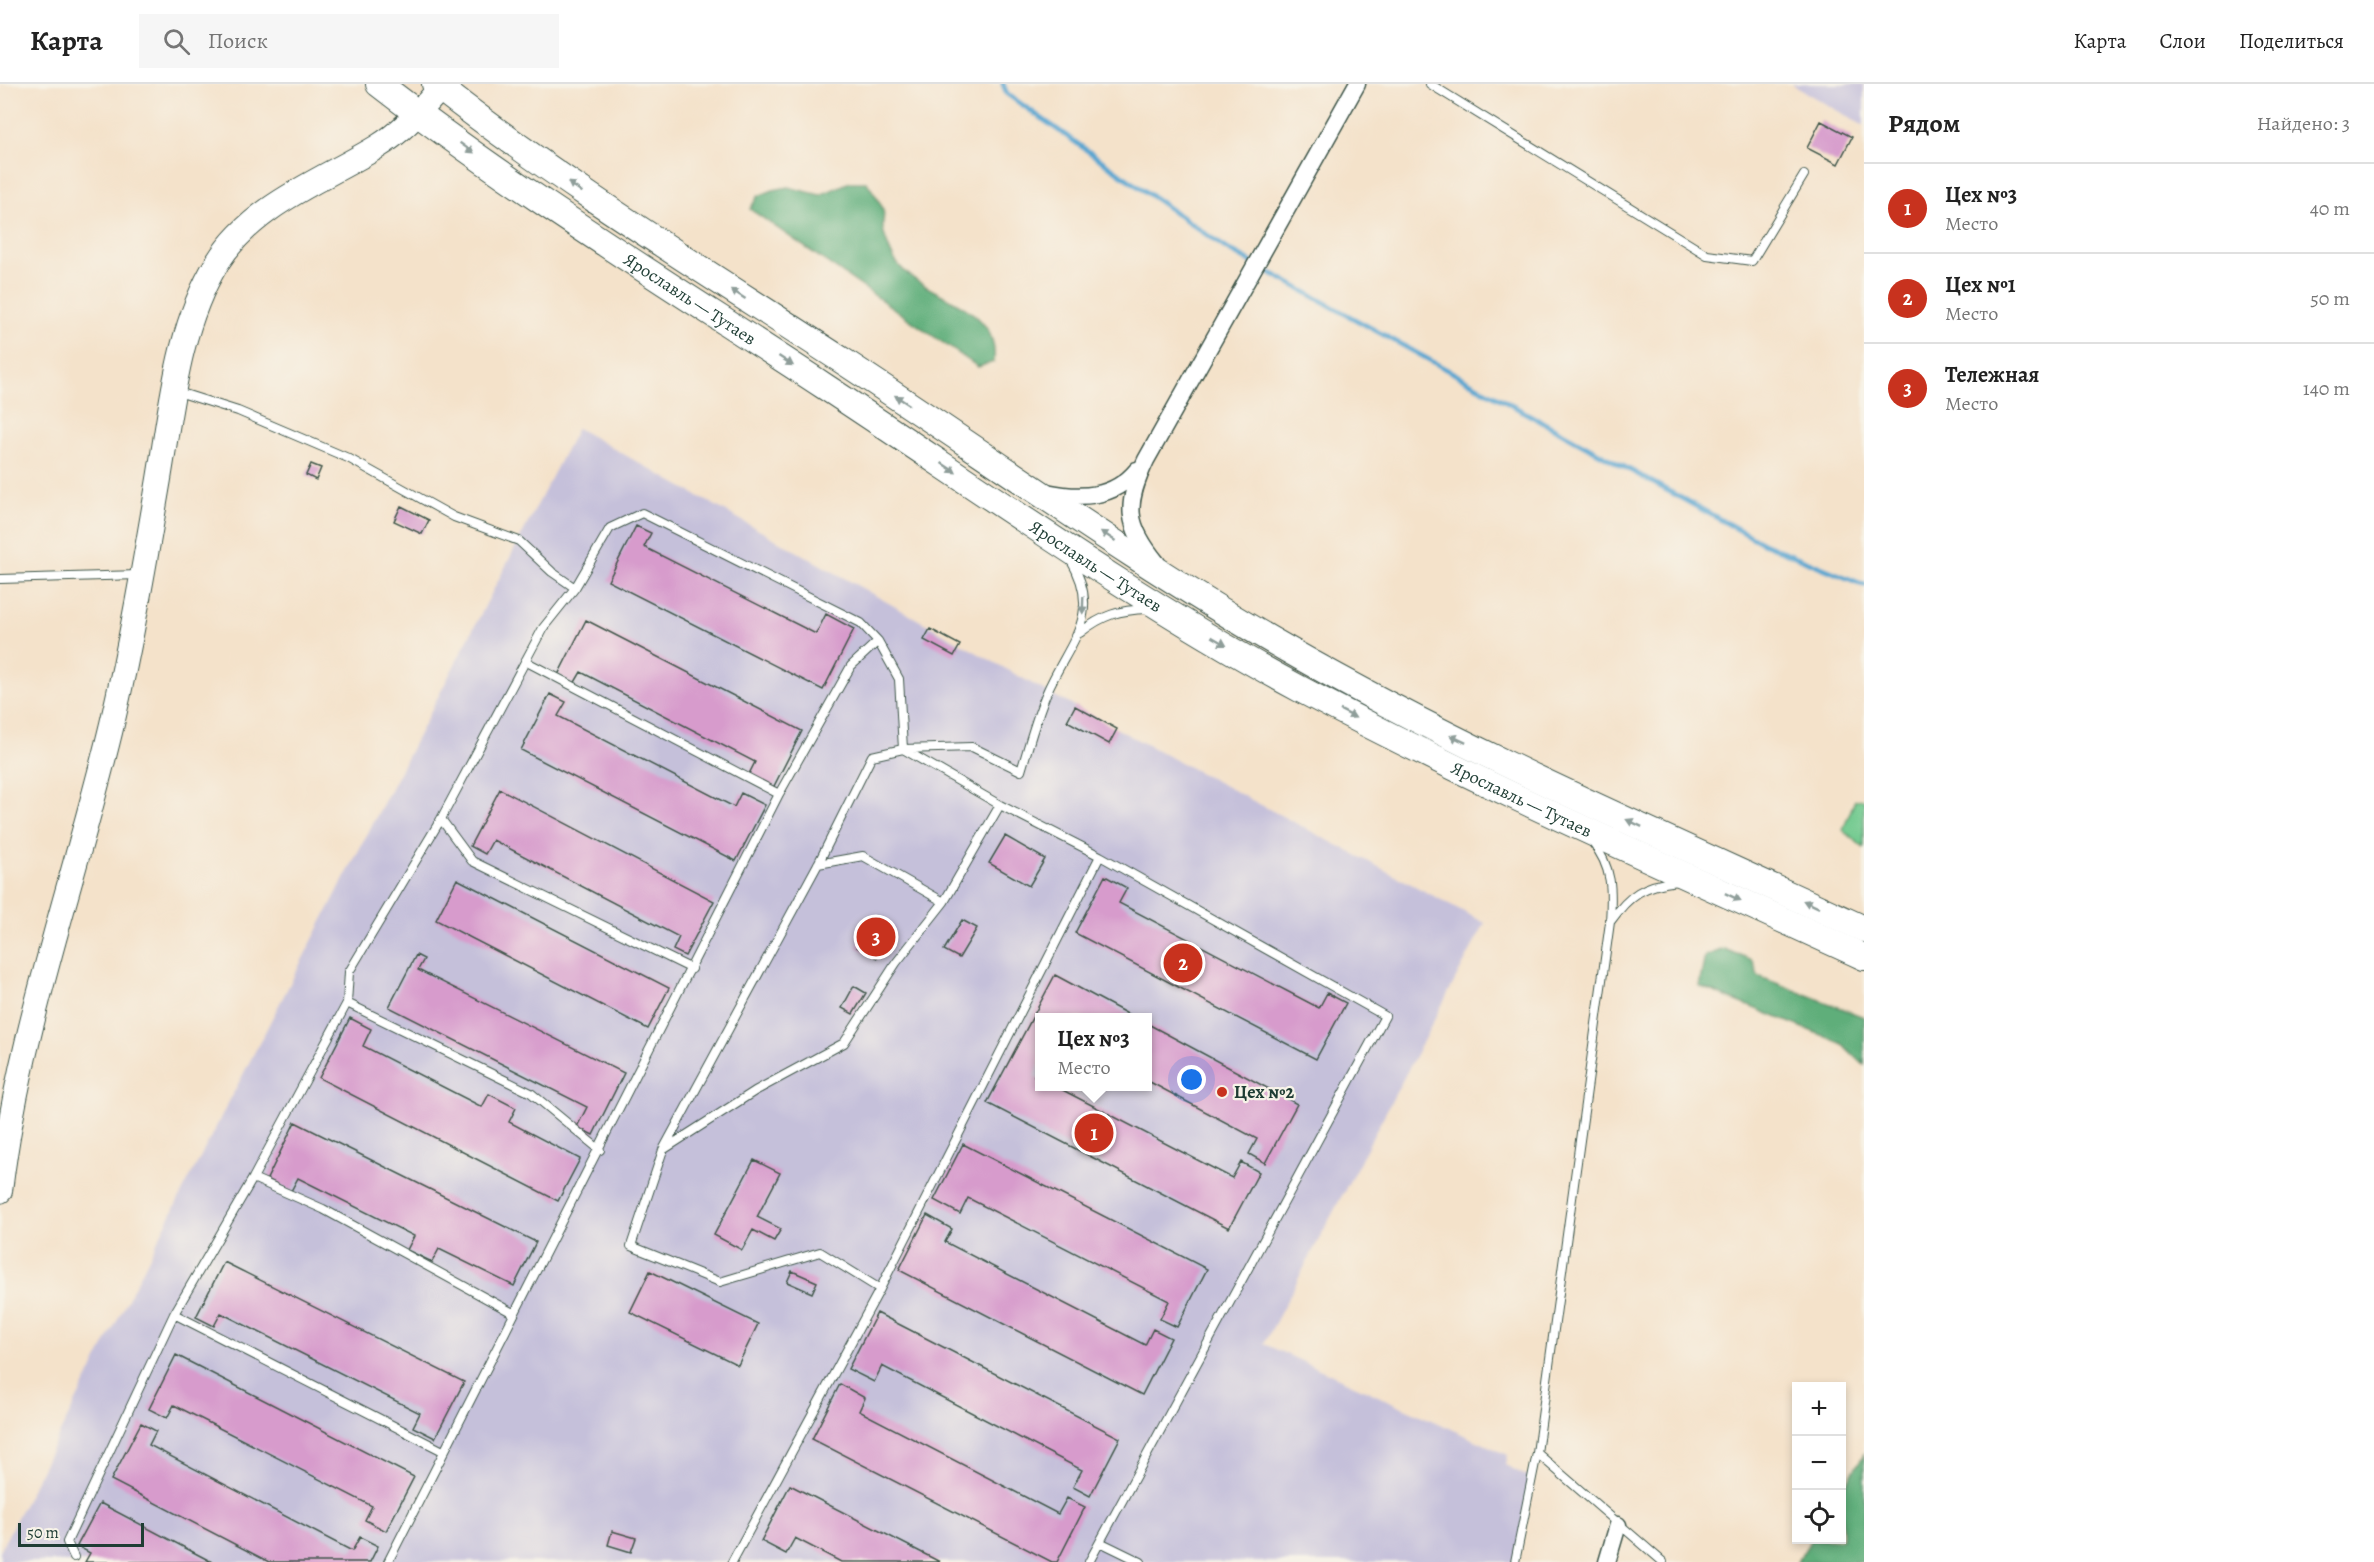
<!DOCTYPE html>
<html lang="ru">
<meta charset="utf-8">
<style>
:root{--surface:#fff;--page:#f6f6f6;--text:#222;--muted:#767676;--line:#e0e0e0;--accent:#c8321e}
body{margin:0;font-family:Alegreya,serif;background:var(--page);color:var(--text)}
.controls{position:absolute;right:18px;bottom:18px;display:grid;overflow:hidden;border-radius:0px;box-shadow:0 3px 9px #0003}
.controls button{width:54px;height:54px;display:grid;place-items:center;padding:0;border:0;border-bottom:2px solid var(--line);background:var(--surface);color:var(--text);font:30px sans-serif}
.scale{position:absolute;left:18px;bottom:15px;width:126px;box-sizing:border-box;padding-left:6px;border:3px solid #1f3d34;border-top:0;font-size:16px;line-height:21px;white-space:nowrap;color:#1f3d34;-webkit-text-stroke:4px #f7f3e8;paint-order:stroke}
.you{position:absolute;left:1192px;top:996px;width:21px;height:21px;margin:-15px;border:4px solid #fff;border-radius:50%;background:#1a73e8;box-shadow:0 0 0 9px #1a73e833}
.badge{display:grid;place-items:center;width:39px;height:39px;border-radius:50%;background:var(--accent);color:#fff;font-size:20px;font-weight:700}
.pin{position:absolute;translate:-50% -50%;border:3px solid #fff;box-shadow:0 2px 6px #0006}
.popup{position:absolute;left:1035px;top:929px;width:117px;height:78px;box-sizing:border-box;display:grid;place-content:center;border-radius:0px;background:var(--surface);filter:drop-shadow(0 2px 4px #0005);font-size:20px;white-space:nowrap;color:var(--muted)}
.popup b{font-size:22px;color:var(--text)}
.popup::after{content:'';position:absolute;left:50%;top:100%;margin-left:-12px;border:12px solid transparent;border-top-color:var(--surface)}
.list{margin:0;padding:0;list-style:none}
h2{display:flex;justify-content:space-between;align-items:center;height:78px;margin:0;padding:0 24px;font-size:26px}
h2 small{font-size:20px;font-weight:400;color:var(--muted)}
.list li{display:grid;grid-template-columns:39px 1fr auto;gap:18px;align-items:center;box-sizing:border-box;height:90px;padding:0 24px;border-top:2px solid var(--line)}
.list b{display:block;font-size:22px;white-space:nowrap}
.list p{margin:0;font-size:20px;white-space:nowrap;color:var(--muted)}
.list em{font-size:20px;font-style:normal;color:var(--muted)}
.icon{flex:none;width:33px;height:33px;fill:none;stroke:currentColor;stroke-width:2;stroke-linecap:round;stroke-linejoin:round}
.map{position:relative;flex:none;width:1864px;height:1478px;overflow:hidden}
header{display:flex;align-items:center;gap:36px;box-sizing:border-box;height:84px;padding:0 30px;background:var(--surface);border-bottom:2px solid var(--line)}
header strong{font-size:28px}
nav{display:flex;gap:33px;margin-inline-start:auto;font-size:21px}
.search{width:420px;height:54px;background:var(--page);display:flex;align-items:center;gap:15px;box-sizing:border-box;padding:0 21px;border-radius:0px;color:var(--muted);font-size:22px}
main{display:flex}
aside{flex:1;background:var(--surface)}
.map>svg:first-child{display:block}
.industrial{fill:#c5c0da;fill-rule:evenodd}
.green{fill:#73ca90;stroke:#498462;stroke-width:1.5}
.forest{fill:#5eae7a;stroke:#3e7657;stroke-width:1.5}
.lines{fill:none;stroke-linecap:round;stroke-linejoin:round}
.stream{stroke:#57a5d0;stroke-width:5}
.building{fill:#d79bcc}
.lane-casing{stroke:#3f564a;stroke-width:10}
.street-casing{stroke:#3f564a;stroke-width:19}
.secondary-casing{stroke:#3f564a;stroke-width:26}
.primary-casing{stroke:#3f564a;stroke-width:28}
.lane{stroke:#fff;stroke-width:8}
.street{stroke:#fff;stroke-width:16}
.secondary{stroke:#fff;stroke-width:24}
.primary{stroke:#fff;stroke-width:26}
.oneway{fill:#8f9e9a}
.poi-dot{fill:#c8321e;stroke:#f7f3e8;stroke-width:2}
.labels{text-anchor:middle;stroke-width:4.5;stroke-linejoin:round;paint-order:stroke}
.street-label{font-size:18px;fill:#1f3d34;stroke:#f7f3e8}
.poi-label{font-size:18px;font-weight:bold;fill:#1f3d34;stroke:#f7f3e8;text-anchor:start}
</style>
<header>
<strong>Карта</strong>
<div class="search"><svg class="icon" aria-label="search" viewBox="0 0 24 24"><circle cx="10" cy="10" r="6"/><path d="M15 15l6 6"/></svg>Поиск</div>
<nav><a>Карта</a><a>Слои</a><a>Поделиться</a></nav>
</header>
<main>
<div class="map">
<svg width="1864" height="1478" viewBox="0 0 1864 1478">
<rect width="100%" height="100%" fill="#f7f3e8"/>
<filter id="ink" filterUnits="userSpaceOnUse"><feTurbulence type="fractalNoise" baseFrequency=".0167" numOctaves="2"/><feDisplacementMap in="SourceGraphic" scale="12" xChannelSelector="R" yChannelSelector="G"/><feConvolveMatrix kernelMatrix="1 2 1 2 8 2 1 2 1" color-interpolation-filters="sRGB"/></filter>
<filter id="wash" filterUnits="userSpaceOnUse"><feTurbulence type="fractalNoise" baseFrequency=".008" numOctaves="4" result="noise"/><feDisplacementMap in="SourceGraphic" scale="24" xChannelSelector="R" yChannelSelector="G"/><feGaussianBlur stdDeviation="1.35" result="paint"/><feColorMatrix in="noise" values="0 0 0 0 0 0 0 0 0 0 0 0 0 0 0 0 0 1.4 0 .05"/><feComposite in="paint" operator="in"/></filter>
<g filter="url(#wash)">
<rect width="100%" height="100%" fill="#f4e2ca"/>
<path class="industrial" d="M 1791,0 L 1864,0 L 1864,42 Z
M 577,344 L 1047,608 L 1485,839 L 1264,1260 L 1508,1371 L 1506,1381 L 1533,1396 L 1517,1478 L 0,1478 L 0,1467 L 188,1097 ZM 1040,934 L 1148,934 L 1148,1002 L 1040,1002 Z"/>
<path class="green" d="M 1864,715 L 1864,764 L 1843,746 L 1855,716 Z"/>
<path class="forest" d="M 850,98 L 867,98 C 872,107 880,116 883,126 C 885,132 882,138 883,144 C 884,152 890,168 894,175 C 922,217 1000,216 994,278 L 978,283 L 750,125 L 758,112 L 773,106 L 788,103 L 820,111 Z
M 1724,865 L 1753,876 L 1758,892 L 1864,933 L 1864,981 L 1841,959 L 1699,902 L 1705,872 Z
M 1864,1370 L 1864,1478 L 1797,1478 L 1811,1456 L 1842,1456 L 1842,1406 Z"/>
<g class="lines">
<path class="stream" d="M 1003,0 L 1007,10 L 1227,165 L 1763,459 L 1864,501"/>
</g>
<g id="blocks">
<path class="building" d="M 1821,37 L 1852,53 L 1838,80 L 1807,64 Z
M 311,380 L 321,384 L 316,396 L 306,391 Z
M 401,422 L 429,436 L 422,450 L 394,437 Z
M 636,442 L 651,449 L 644,463 L 816,550 L 826,530 L 854,545 L 823,606 L 608,497 Z
M 586,536 L 802,647 L 773,704 L 748,692 L 755,678 L 581,588 L 574,600 L 558,591 Z
M 930,545 L 960,561 L 954,572 L 924,556 Z
M 550,610 L 566,618 L 558,632 L 734,723 L 741,709 L 765,721 L 736,777 L 521,666 Z
M 1075,622 L 1117,645 L 1109,660 L 1067,637 Z
M 500,705 L 714,817 L 685,872 L 673,866 L 679,853 L 493,756 L 485,770 L 470,762 Z
M 1005,752 L 1045,775 L 1029,802 L 989,779 Z
M 1105,792 L 1127,804 L 1119,819 L 1319,924 L 1327,909 L 1346,919 L 1316,975 L 1075,849 Z
M 457,795 L 669,904 L 648,945 L 436,836 Z
M 875,832 L 894,844 L 877,874 L 857,863 Z
M 962,836 L 977,844 L 959,874 L 944,866 Z
M 416,871 L 424,875 L 418,886 L 624,989 L 593,1051 L 577,1043 L 587,1023 L 389,923 Z
M 1055,891 L 1135,934 L 1040,934 L 1040,979 L 1034,992 L 1040,995 L 1040,1002 L 1055,1002 L 1232,1094 L 1241,1078 L 1259,1088 L 1229,1144 L 987,1019 Z
M 854,902 L 866,909 L 853,930 L 842,924 Z
M 350,934 L 371,945 L 363,962 L 482,1023 L 489,1010 L 516,1024 L 509,1038 L 580,1075 L 558,1117 L 319,994 Z
M 1148,940 L 1297,1020 L 1265,1079 L 1249,1070 L 1257,1055 L 1148,997 Z
M 295,1038 L 536,1158 L 514,1202 L 439,1165 L 432,1178 L 407,1166 L 414,1152 L 298,1094 L 291,1107 L 267,1095 Z
M 963,1060 L 1207,1185 L 1177,1243 L 1160,1235 L 1169,1217 L 968,1114 L 960,1130 L 934,1116 Z
M 754,1076 L 780,1089 L 757,1133 L 781,1145 L 774,1157 L 753,1146 L 742,1166 L 714,1151 Z
M 927,1131 L 952,1145 L 945,1158 L 1145,1261 L 1153,1245 L 1171,1254 L 1142,1311 L 899,1186 Z
M 224,1178 L 464,1298 L 435,1354 L 413,1343 L 420,1329 L 221,1229 L 214,1242 L 196,1233 Z
M 650,1187 L 758,1240 L 738,1281 L 630,1228 Z
M 792,1187 L 817,1198 L 812,1209 L 787,1198 Z
M 877,1229 L 1120,1354 L 1090,1412 L 1073,1403 L 1082,1386 L 882,1282 L 874,1298 L 848,1285 Z
M 176,1271 L 414,1393 L 386,1447 L 365,1436 L 372,1422 L 174,1321 L 167,1334 L 149,1325 Z
M 840,1300 L 865,1314 L 859,1327 L 1058,1430 L 1067,1414 L 1085,1423 L 1057,1478 L 1052,1478 L 812,1355 Z
M 141,1339 L 156,1347 L 149,1361 L 352,1467 L 360,1453 L 378,1462 L 370,1478 L 269,1478 L 111,1396 Z
M 790,1401 L 940,1478 L 841,1478 L 795,1454 L 786,1470 L 761,1457 Z
M 100,1419 L 212,1478 L 85,1478 L 90,1469 L 77,1462 Z
M 612,1447 L 636,1454 L 631,1468 L 608,1461 Z"/>
</g>
</g>
<g filter="url(#ink)">
<use href="#blocks" fill-opacity="0" stroke="#3f564a" stroke-width="1.5"/>
<g class="lines">
<defs>
<path id="lane" d="M 1430,0 L 1707,171 L 1752,177 L 1804,91
M 175,307 L 238,327 L 348,374 L 454,433 L 519,457 L 552,488 L 575,504
M 0,495 L 139,491
M 1080,549 C 1102,531 1119,526 1148,525
M 525,577 L 779,710
M 1000,721 L 1100,772 L 1385,932 L 1089,1478
M 441,735 L 472,777 L 692,885
M 1592,758 C 1613,783 1612,807 1610,838 L 1537,1369 L 1663,1478
M 1610,838 C 1630,810 1643,801 1678,797
M 347,919 L 531,1009 L 600,1066
M 663,1066 L 755,1007 L 844,959 L 896,879 L 944,818 L 863,772 L 818,780
M 253,1094 L 323,1125 L 513,1229
M 880,1205 L 820,1168 L 720,1198 L 631,1162 L 663,1066 L 818,780 L 872,672 L 903,665 L 972,663 L 1021,687 C 1029,661 1036,633 1047,608 C 1069,558 1104,531 1070,475
M 174,1230 L 443,1367
M 1100,1458 L 1141,1478
M 74,1473 L 67,1458 L 174,1230 L 253,1094 L 347,919 L 349,888 L 441,735 L 543,544 L 575,504 L 610,444 L 642,429 L 861,539 L 878,557
M 388,1478 L 779,710 L 851,582 L 878,557 L 899,595 L 903,665 L 1000,721 L 944,818
M 732,1478 L 880,1205 L 1100,772
M 1515,1478 L 1537,1369"/>
<path id="street" d="M 1046,408 C 1080,415 1113,415 1137,386
M 1157,479 C 1125,440 1125,421 1146,376 L 1357,0
M 1607,1478 L 1618,1441"/>
<path id="secondary" d="M 0,1107 C 19,948 75,796 112,640 C 131,559 145,477 159,395 C 171,324 178,242 217,179 C 253,121 321,97 377,63 C 402,48 422,26 440,4"/>
<g id="primary">
<path id="s1" d="M 379,0 C 521,110 675,204 824,302 C 981,405 1135,516 1300,605 C 1484,703 1675,786 1864,873"/>
<path d="M 435,0 C 565,102 705,187 843,277 C 990,373 1133,477 1285,564 C 1471,671 1670,755 1864,845"/>
</g>
</defs>
<use href="#lane" class="lane-casing"/>
<use href="#street" class="street-casing"/>
<use href="#secondary" class="secondary-casing"/>
<use href="#primary" class="primary-casing"/>
<use href="#lane" class="lane"/>
<use href="#street" class="street"/>
<use href="#secondary" class="secondary"/>
<use href="#primary" class="primary"/>
</g>
<defs><path id="oneway-solid" d="M-6-.8H1V-3.2L6.5 0L1 3.2V.8H-6Z" transform="scale(1.5)"/></defs>
<g class="oneway">
<use href="#oneway-solid" transform="translate(467 64) rotate(35)"/>
<use href="#oneway-solid" transform="translate(575 103) rotate(-145)"/>
<use href="#oneway-solid" transform="translate(738 210) rotate(-147)"/>
<use href="#oneway-solid" transform="translate(786 277) rotate(33)"/>
<use href="#oneway-solid" transform="translate(902 316) rotate(-147)"/>
<use href="#oneway-solid" transform="translate(949 384) rotate(34)"/>
<use href="#oneway-solid" transform="translate(1108 452) rotate(-147)"/>
<use href="#oneway-solid" transform="translate(1083 521) rotate(92)"/>
<use href="#oneway-solid" transform="translate(1219 557) rotate(30)"/>
<use href="#oneway-solid" transform="translate(1348 630) rotate(27)"/>
<use href="#oneway-solid" transform="translate(1458 655) rotate(-155)"/>
<use href="#oneway-solid" transform="translate(1634 739) rotate(-155)"/>
<use href="#oneway-solid" transform="translate(1733 813) rotate(25)"/>
<use href="#oneway-solid" transform="translate(1811 820) rotate(-155)"/>
</g>
</g>
<circle class="poi-dot" cx="1222" cy="1008" r="6"/>
<g class="labels">
<g class="street-label">
<text dy="6" stroke="none"><textPath href="#s1" startOffset="378">Ярославль — Тутаев</textPath></text>
<text dy="6" stroke="none"><textPath href="#s1" startOffset="864">Ярославль — Тутаев</textPath></text>
<text dy="6" stroke="none"><textPath href="#s1" startOffset="1350">Ярославль — Тутаев</textPath></text>
</g>
<g class="poi-label">
<text x="1234" y="1014">Цех №2</text>
</g>
</g>
</svg>
<div class="controls">
<button>+</button>
<button>−</button>
<button><svg class="icon" aria-label="locate" viewBox="0 0 24 24"><circle cx="12" cy="12" r="6"/><path d="M12 2v4M12 18v4M2 12h4M18 12h4"/></svg></button>
</div>
<div class="scale">50 m</div>
<div class="you"></div>
<div class="pin badge" style="left:1094px;top:1049px">1</div>
<div class="popup"><b>Цех №3</b>Место</div>
<div class="pin badge" style="left:1183px;top:879px">2</div>
<div class="pin badge" style="left:876px;top:853px">3</div>
</div>
<aside>
<h2>Рядом<small>Найдено: 3</small></h2>
<ul class="list">
<li><span class="badge">1</span><div><b>Цех №3</b><p>Место</p></div><em>40 m</em></li>
<li><span class="badge">2</span><div><b>Цех №1</b><p>Место</p></div><em>50 m</em></li>
<li><span class="badge">3</span><div><b>Тележная</b><p>Место</p></div><em>140 m</em></li>
</ul>
</aside>
</main>
